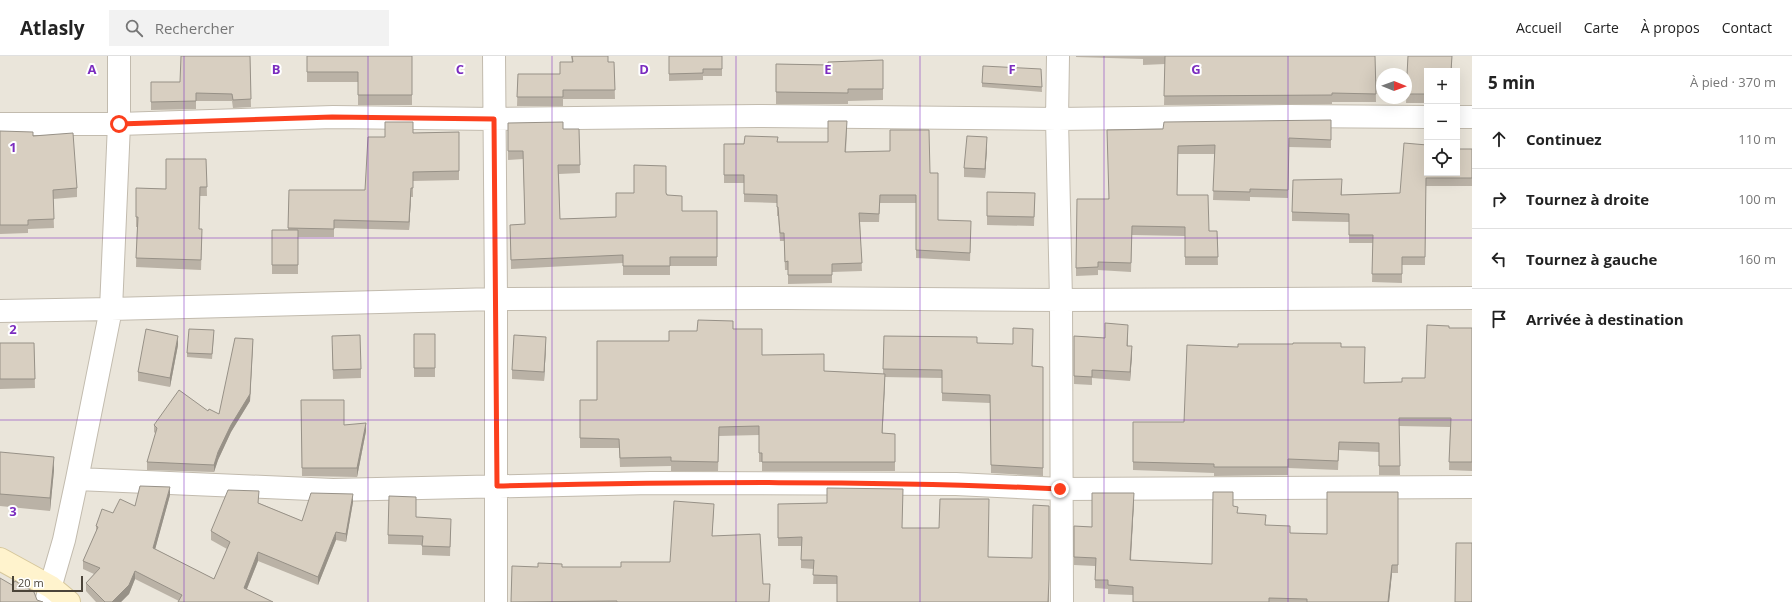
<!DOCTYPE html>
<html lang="fr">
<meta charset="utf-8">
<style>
:root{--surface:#fff;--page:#f2f2f2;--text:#222;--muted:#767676;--line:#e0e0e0}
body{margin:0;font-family:"Open Sans",sans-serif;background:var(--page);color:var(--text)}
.controls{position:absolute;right:12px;top:12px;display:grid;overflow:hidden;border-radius:0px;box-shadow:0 4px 16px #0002}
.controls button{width:36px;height:36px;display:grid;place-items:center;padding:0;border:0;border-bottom:1px solid var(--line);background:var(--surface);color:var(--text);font:20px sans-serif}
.compass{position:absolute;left:1376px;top:12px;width:36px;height:36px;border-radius:50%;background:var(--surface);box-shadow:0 4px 16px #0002;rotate:91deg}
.scale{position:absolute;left:12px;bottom:10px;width:71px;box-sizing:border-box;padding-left:4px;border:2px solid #4b4439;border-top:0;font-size:11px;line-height:14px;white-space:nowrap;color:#4b4439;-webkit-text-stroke:3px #fff;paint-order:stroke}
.stop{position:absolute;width:12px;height:12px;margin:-9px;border:3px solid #fc3f1d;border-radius:50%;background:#fff}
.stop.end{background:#fc3f1d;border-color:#fff;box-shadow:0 1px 4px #0008}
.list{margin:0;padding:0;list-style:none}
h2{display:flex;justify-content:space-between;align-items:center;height:52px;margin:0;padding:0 16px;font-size:17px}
h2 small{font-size:13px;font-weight:400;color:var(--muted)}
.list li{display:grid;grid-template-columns:26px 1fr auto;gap:12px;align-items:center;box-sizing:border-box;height:60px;padding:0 16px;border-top:1px solid var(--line)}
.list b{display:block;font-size:15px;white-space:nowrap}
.list em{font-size:13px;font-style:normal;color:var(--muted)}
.icon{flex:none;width:22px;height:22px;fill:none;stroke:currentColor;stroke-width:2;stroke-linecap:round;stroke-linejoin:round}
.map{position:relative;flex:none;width:1472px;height:546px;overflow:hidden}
header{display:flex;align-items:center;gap:24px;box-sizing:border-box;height:56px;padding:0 20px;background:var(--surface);border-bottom:1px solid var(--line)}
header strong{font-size:19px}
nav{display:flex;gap:22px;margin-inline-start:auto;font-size:14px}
.search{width:280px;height:36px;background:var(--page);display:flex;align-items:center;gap:10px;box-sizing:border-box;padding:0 14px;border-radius:0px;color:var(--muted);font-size:15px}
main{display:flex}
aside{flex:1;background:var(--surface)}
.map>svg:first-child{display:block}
.residential{fill:#eae5da;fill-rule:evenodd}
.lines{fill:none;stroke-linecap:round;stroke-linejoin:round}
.street-casing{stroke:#c2bbae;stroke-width:24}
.secondary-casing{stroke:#d6c79b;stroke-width:24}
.street{stroke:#fff;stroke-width:22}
.secondary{stroke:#fff3cd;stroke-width:22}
.wall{fill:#bab2a6}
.shaded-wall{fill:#979187}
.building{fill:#d8cfc1;stroke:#979187}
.route{stroke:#fc3f1d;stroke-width:5}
.grid{fill:none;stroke:#7b2cbf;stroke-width:1;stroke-opacity:0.55}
.grid-label{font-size:13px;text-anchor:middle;font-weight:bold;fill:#7b2cbf;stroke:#fff;stroke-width:4;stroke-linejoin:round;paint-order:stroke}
</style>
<header>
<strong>Atlasly</strong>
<div class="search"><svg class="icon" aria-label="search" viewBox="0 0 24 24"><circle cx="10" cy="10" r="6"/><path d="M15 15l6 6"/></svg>Rechercher</div>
<nav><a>Accueil</a><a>Carte</a><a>À propos</a><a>Contact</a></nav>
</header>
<main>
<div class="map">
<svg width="1472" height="546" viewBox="0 0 1472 546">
<rect width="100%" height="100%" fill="#f6f3ec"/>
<path class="residential" d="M 0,0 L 1472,0 L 1472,546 L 0,546 ZM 1427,15 L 1457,15 L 1457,117 L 1427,117 ZM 1382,18 L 1406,18 L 1406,42 L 1382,42 Z"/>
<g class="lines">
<defs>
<path id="street" d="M 494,0 L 496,243 L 496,546
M 1058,0 L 1057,63 L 1061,244 L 1062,546
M 1457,61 L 1472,61
M 0,68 L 119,68 L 333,61 L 494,63 L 758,60 L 1057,63 L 1288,60 L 1427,61
M 0,255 L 111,253 L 496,243 L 786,242 L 1061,244 L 1472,242
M 77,423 L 333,434 L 651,427 L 956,428 L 1060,433 L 1472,431
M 46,546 L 64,484 L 77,423 L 111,253 L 119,68 L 119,0"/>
<path id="secondary" d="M 0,503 L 51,531 L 69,546"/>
</defs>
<use href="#street" class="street-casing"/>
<use href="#secondary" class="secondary-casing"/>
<use href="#street" class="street"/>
<use href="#secondary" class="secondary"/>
</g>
<path class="wall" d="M 250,0 L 251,51 L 233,52 L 232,45 L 196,45 L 196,53 L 151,54 L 151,26 L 180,26 Z
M 307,0 L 412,0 L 412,49 L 358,49 L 358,26 L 307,26 Z
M 571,0 L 608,0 L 608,6 L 614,6 L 615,43 L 563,43 L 563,50 L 517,50 L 518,18 L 560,18 L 572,6 Z
M 669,0 L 750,0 L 722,0 L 722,20 L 703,20 L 703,24 L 669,25 Z
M 1076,0 L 1375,0 L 1376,46 L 1332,46 L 1332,48 L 1164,49 L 1165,8 L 1143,9 L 1143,3 L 1076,1 Z
M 1408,0 L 1452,0 L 1452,15 L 1427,15 L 1427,47 L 1406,47 Z
M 883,4 L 883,44 L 848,45 L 848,48 L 776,48 L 776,8 L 828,9 Z
M 1041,13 L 1042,36 L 982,31 L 982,27 Z
M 1331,64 L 1331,92 L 1289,91 L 1288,142 L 1250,141 L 1250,145 L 1213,144 L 1215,98 L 1178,98 L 1177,139 L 1209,175 L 1217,175 L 1218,209 L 1185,209 L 1185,180 L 1132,179 L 1131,216 L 1098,214 L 1098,219 L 1076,220 L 1076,212 L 1108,143 L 1163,73 Z
M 508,67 L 563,73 L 579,73 L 580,117 L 559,118 L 560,163 L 616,161 L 666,137 L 682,155 L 717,155 L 717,210 L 670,210 L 670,219 L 623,219 L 623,207 L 511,213 L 510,169 L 525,168 L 523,103 L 508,104 Z
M 847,73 L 846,96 L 930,117 L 938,164 L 971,174 L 970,205 L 916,202 L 916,147 L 880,147 L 879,166 L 860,166 L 862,215 L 832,216 L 832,227 L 788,228 L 788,214 L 785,214 L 784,185 L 780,185 L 778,160 L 777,160 L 777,147 L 744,146 L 744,127 L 724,127 L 724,88 L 828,86 Z
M 0,75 L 33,80 L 77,132 L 77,141 L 53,143 L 54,172 L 28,173 L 28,177 L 0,178 Z
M 459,76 L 459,124 L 413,125 L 413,141 L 411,141 L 409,174 L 334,172 L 334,181 L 298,181 L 298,218 L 272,218 L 272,174 L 288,174 L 289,134 L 365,134 L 385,81 L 413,77 Z
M 987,91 L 985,122 L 964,121 L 964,112 Z
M 1472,93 L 1472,130 L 1426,130 L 1425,209 L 1402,209 L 1402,227 L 1372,226 L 1373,187 L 1349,187 L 1349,166 L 1292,165 L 1292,156 L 1342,131 L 1342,139 L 1400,137 L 1427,117 Z
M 206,103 L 207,140 L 200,140 L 199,173 L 202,182 L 201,214 L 136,211 L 137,171 L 136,171 L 136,132 L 166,133 Z
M 987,136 L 1035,137 L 1034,170 L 987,169 Z
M 1449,272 L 1472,272 L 1472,415 L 1449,414 L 1450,371 L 1399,370 L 1400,419 L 1379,419 L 1379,396 L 1339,394 L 1338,414 L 1288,412 L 1288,419 L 1214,420 L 1214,417 L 1133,414 L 1133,366 L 1184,366 L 1238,291 L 1341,291 L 1364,327 L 1402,326 L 1425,322 Z
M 733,273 L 762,299 L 824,315 L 883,318 L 884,280 L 977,287 L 1032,310 L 1043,412 L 1043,420 L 991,417 L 990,347 L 942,345 L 942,322 L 885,321 L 882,377 L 895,378 L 895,415 L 762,415 L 762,406 L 759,406 L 759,379 L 719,380 L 718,415 L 671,415 L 671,410 L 620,411 L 619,392 L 580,392 L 580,344 L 597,344 L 669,285 L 697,275 Z
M 1128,277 L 1128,290 L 1132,299 L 1130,325 L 1092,322 L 1092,329 L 1074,328 L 1074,280 L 1105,282 Z
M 414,278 L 435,278 L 435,321 L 414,321 Z
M 214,279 L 212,303 L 187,301 L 187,297 Z
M 0,287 L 34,287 L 35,332 L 0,333 Z
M 178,289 L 170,331 L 138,325 L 138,316 Z
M 332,289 L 361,313 L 361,322 L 333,323 Z
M 253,290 L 250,345 L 231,376 L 218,404 L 214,416 L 147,414 L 147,406 L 156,378 L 154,376 L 154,369 L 208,355 L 219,358 Z
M 546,290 L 544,325 L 512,323 L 512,314 Z
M 301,344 L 344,369 L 366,375 L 357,421 L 302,420 Z
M 0,396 L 54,414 L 50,455 L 0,450 Z
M 1398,436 L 1398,517 L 1392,517 L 1389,546 L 1133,546 L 1133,539 L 1108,538 L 1108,533 L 1095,532 L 1095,510 L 1074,509 L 1074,470 L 1092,471 L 1134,445 L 1131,504 L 1212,508 L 1233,450 L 1237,457 L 1266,469 L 1290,477 L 1327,478 Z
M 170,439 L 155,493 L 214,523 L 227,493 L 211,484 L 211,475 L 259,447 L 302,465 L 353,446 L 346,486 L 336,484 L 318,529 L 258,505 L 247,533 L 179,545 L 135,523 L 129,538 L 121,546 L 96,546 L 86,535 L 86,527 L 94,518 L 83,513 L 83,505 L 96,476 L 96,470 L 113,457 Z
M 778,448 L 902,472 L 988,501 L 1049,532 L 1049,546 L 837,546 L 837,528 L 813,528 L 814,513 L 801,512 L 801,490 L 778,490 Z
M 714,455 L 712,480 L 763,528 L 770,536 L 769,546 L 511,546 L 562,511 L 621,511 L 670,506 Z
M 416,461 L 451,472 L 450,500 L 422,499 L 422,489 L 388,488 L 388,479 Z"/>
<path class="shaded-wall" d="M 987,81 L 987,91 L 985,122 L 985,113 Z
M 411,132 L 411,141 L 409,174 L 409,166 Z
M 178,280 L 178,289 L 170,331 L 170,322 Z
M 546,281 L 546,290 L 544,325 L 544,316 Z
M 253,283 L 250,345 L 231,376 L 218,404 L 214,416 L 214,409 Z
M 1132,290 L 1132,299 L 1130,325 L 1130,316 Z
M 885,318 L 885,327 L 882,387 L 882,377 Z
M 366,367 L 366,375 L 357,421 L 357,412 Z
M 54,401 L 54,414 L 50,455 L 50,442 Z
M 170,431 L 170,439 L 153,501 L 153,492 Z
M 1134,437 L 1134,445 L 1130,513 L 1130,504 Z
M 353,438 L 353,446 L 346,486 L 346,478 Z
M 336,476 L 336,484 L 318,529 L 318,521 Z
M 258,496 L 258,505 L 244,540 L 244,532 Z
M 1392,509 L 1392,517 L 1389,546 L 1388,546 Z
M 135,515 L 135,523 L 129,538 L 121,546 L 112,546 Z"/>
<path class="building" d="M 181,0 L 250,0 L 251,43 L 233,44 L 232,38 L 196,37 L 196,45 L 151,46 L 151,26 L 180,26 Z
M 307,0 L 412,0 L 412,39 L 358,39 L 358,16 L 307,16 Z
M 572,0 L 608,0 L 608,6 L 614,6 L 615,34 L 563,34 L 563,41 L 517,41 L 518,18 L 560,18 L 560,6 L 573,6 Z
M 669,0 L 722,0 L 722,13 L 703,13 L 703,17 L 669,18 Z
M 1165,0 L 1375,0 L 1376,38 L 1332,37 L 1332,39 L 1164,40 Z
M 1408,0 L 1452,0 L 1451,15 L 1427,15 L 1427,38 L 1406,38 Z
M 883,4 L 883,33 L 848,33 L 848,37 L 776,36 L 776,8 L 828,9 L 828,6 Z
M 983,10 L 1041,13 L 1042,31 L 982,27 Z
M 1331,64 L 1331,84 L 1289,82 L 1288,134 L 1250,133 L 1250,136 L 1213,135 L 1215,89 L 1178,90 L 1177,139 L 1208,139 L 1209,175 L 1217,175 L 1218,201 L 1185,201 L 1185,171 L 1132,170 L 1131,207 L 1098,206 L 1098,211 L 1076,212 L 1077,143 L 1109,143 L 1107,74 L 1163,73 L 1164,66 Z
M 828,65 L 847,65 L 845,96 L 890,95 L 890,74 L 929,74 L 930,117 L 938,117 L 938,164 L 971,165 L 970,197 L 916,194 L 916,139 L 880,139 L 879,158 L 859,157 L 862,207 L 832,208 L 832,219 L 788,219 L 788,205 L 785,206 L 784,177 L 780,177 L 778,151 L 777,151 L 777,139 L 744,138 L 744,119 L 724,119 L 724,88 L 744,88 L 745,80 L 778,81 L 777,86 L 828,86 Z
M 385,66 L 413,66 L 413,77 L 459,76 L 459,115 L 413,116 L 413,132 L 411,132 L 409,166 L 334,164 L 334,173 L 288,172 L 289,134 L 365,134 L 368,81 L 385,81 Z
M 563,66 L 563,73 L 579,73 L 580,109 L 558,109 L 560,163 L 616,161 L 616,137 L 634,137 L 634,109 L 666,110 L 666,137 L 667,139 L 682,140 L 682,155 L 717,155 L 717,201 L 670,201 L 670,210 L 623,210 L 623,199 L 511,204 L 510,169 L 525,168 L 523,95 L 508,95 L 508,67 Z
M 0,75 L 33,76 L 33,80 L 73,77 L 77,132 L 53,134 L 54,163 L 28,164 L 28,169 L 0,169 Z
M 967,80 L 987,81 L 985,113 L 964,112 Z
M 1404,87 L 1427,89 L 1427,117 L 1457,117 L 1457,93 L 1472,93 L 1472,122 L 1426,122 L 1425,201 L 1402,201 L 1402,218 L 1372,218 L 1373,179 L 1349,179 L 1349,158 L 1292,156 L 1293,124 L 1342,123 L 1341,139 L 1400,137 Z
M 166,103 L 206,103 L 207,131 L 200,131 L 199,173 L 202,173 L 201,204 L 136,202 L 138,161 L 136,161 L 136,132 L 166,133 Z
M 987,136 L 1035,137 L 1034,161 L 987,160 Z
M 272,174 L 298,174 L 298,209 L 272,209 Z
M 698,264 L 733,265 L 733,273 L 762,273 L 762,299 L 824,298 L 824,315 L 885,318 L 882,377 L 895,378 L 895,406 L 762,406 L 762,397 L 759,397 L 759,370 L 719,371 L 718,406 L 671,405 L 671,401 L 620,402 L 619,383 L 580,382 L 580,344 L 597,344 L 597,285 L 669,285 L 669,275 L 697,275 Z
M 1105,267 L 1128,269 L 1127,290 L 1132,290 L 1130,316 L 1092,314 L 1092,321 L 1074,320 L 1074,280 L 1105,282 Z
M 1427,269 L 1449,270 L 1449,272 L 1472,272 L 1472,406 L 1449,406 L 1451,362 L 1399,362 L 1400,410 L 1379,410 L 1379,387 L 1339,386 L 1338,405 L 1288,403 L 1288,411 L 1214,411 L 1214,408 L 1133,406 L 1133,366 L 1184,366 L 1187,289 L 1238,291 L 1238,288 L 1293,288 L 1293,287 L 1341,287 L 1341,291 L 1365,291 L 1364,327 L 1402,326 L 1402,322 L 1425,322 Z
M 1013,272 L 1033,273 L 1032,310 L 1043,311 L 1043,412 L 991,409 L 990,339 L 942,337 L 942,314 L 883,313 L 884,280 L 977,281 L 977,287 L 1013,288 Z
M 146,273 L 178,280 L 170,322 L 138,316 Z
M 189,273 L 214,274 L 212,298 L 187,297 Z
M 414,278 L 435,278 L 435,312 L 414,312 Z
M 360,279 L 361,313 L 333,314 L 332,280 Z
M 514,279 L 546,281 L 544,316 L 512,314 Z
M 235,282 L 253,283 L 250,338 L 231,369 L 218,396 L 214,409 L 147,406 L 157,372 L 154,369 L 179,334 L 208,355 L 209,353 L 219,358 Z
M 0,287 L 34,287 L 35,323 L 0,323 Z
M 301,344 L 344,344 L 344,369 L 366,367 L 357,412 L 302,412 Z
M 0,396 L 54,401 L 50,442 L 0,438 Z
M 140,430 L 170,431 L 153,492 L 214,523 L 230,486 L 211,475 L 228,434 L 259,435 L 258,447 L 302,465 L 311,437 L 353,438 L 346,478 L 336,476 L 318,521 L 258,496 L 244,532 L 273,546 L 178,546 L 182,539 L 135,515 L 129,529 L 112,546 L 105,546 L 86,527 L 100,512 L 83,505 L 98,471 L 96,470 L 102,453 L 113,457 L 120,443 L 135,450 Z
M 827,432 L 903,433 L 902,472 L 939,472 L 940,443 L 989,443 L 988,501 L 1032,502 L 1033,449 L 1049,450 L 1049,523 L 1048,546 L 837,546 L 837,520 L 813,519 L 814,504 L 801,504 L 802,481 L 778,482 L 778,448 L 827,447 Z
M 1213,436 L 1233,436 L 1233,450 L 1238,451 L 1237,457 L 1266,459 L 1265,469 L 1290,470 L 1290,477 L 1327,478 L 1327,436 L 1398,436 L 1398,509 L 1392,509 L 1388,546 L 1307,546 L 1307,543 L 1269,542 L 1269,546 L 1133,546 L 1133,531 L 1108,529 L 1108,524 L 1095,524 L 1096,502 L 1074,501 L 1074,470 L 1092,471 L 1092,437 L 1134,437 L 1130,504 L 1212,508 Z
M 389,440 L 416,441 L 416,461 L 451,463 L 450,491 L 422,490 L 423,480 L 388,479 Z
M 674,445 L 714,448 L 712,480 L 760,478 L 763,528 L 770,528 L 769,546 L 617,546 L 617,545 L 511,546 L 512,510 L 538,511 L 538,507 L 562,508 L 562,511 L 621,511 L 621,506 L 670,506 Z
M 1456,487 L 1472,487 L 1472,546 L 1455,546 Z
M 0,522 L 12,529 L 15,525 L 34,536 L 37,544 L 43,546 L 0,546 Z"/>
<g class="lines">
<path class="route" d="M 119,68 L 332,61 L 494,63 L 497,430 C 684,426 873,424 1060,433"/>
</g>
<path class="grid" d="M 184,0 L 184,546M 368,0 L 368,546M 552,0 L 552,546M 736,0 L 736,546M 920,0 L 920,546M 1104,0 L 1104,546M 1288,0 L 1288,546M 0,182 L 1472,182M 0,364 L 1472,364"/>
<g class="grid-label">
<text x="92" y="18">A</text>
<text x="276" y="18">B</text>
<text x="460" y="18">C</text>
<text x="644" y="18">D</text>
<text x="828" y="18">E</text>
<text x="1012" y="18">F</text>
<text x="1196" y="18">G</text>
<text x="13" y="96">1</text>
<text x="13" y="278">2</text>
<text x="13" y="460">3</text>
</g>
</svg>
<div class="controls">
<button>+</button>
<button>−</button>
<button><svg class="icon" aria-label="locate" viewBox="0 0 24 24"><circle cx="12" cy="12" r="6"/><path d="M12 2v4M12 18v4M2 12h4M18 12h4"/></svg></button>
</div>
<svg class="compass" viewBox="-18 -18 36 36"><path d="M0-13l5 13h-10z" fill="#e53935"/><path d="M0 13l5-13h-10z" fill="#767676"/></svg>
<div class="scale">20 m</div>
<div class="stop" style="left:119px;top:68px"></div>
<div class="stop end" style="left:1060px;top:433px"></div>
</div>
<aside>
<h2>5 min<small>À pied · 370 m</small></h2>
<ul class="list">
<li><svg class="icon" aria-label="ahead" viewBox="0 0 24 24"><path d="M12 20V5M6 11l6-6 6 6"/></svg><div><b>Continuez</b></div><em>110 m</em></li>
<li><svg class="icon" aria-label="right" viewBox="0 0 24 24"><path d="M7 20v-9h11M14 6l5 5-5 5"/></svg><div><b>Tournez à droite</b></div><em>100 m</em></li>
<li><svg class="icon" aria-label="left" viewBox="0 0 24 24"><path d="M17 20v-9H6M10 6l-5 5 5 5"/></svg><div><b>Tournez à gauche</b></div><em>160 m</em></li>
<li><svg class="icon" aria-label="arrive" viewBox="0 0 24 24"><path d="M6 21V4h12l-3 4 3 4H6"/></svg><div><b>Arrivée à destination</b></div></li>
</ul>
</aside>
</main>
